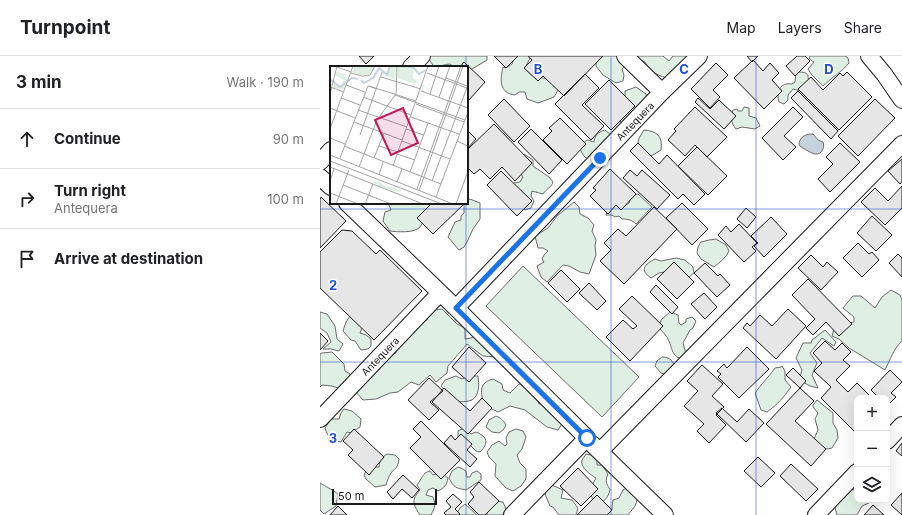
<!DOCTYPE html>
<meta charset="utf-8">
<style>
:root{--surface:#fff;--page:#f2f2f2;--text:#202124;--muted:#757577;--line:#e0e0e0}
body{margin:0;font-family:Inter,sans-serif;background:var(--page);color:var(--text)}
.controls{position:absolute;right:12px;bottom:12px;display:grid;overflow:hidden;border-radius:8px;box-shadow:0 4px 16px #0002}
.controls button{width:36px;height:36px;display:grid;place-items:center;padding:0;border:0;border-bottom:1px solid var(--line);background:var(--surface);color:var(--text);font:20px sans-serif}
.scale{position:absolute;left:12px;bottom:10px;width:105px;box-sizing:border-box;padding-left:4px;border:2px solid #1a1a1a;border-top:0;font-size:11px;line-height:14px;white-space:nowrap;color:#1a1a1a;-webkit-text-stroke:3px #fff;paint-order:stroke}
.stop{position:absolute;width:12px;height:12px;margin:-9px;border:3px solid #1a73e8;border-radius:50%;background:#fff}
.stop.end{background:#1a73e8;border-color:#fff;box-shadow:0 1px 4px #0008}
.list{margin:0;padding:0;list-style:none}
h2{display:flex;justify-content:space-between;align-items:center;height:52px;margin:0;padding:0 16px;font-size:17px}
h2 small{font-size:13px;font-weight:400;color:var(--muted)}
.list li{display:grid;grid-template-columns:26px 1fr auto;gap:12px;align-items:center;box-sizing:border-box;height:60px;padding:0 16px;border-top:1px solid var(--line)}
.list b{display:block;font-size:15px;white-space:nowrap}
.list p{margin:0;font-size:13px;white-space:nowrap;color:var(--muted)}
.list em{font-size:13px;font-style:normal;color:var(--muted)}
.icon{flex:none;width:22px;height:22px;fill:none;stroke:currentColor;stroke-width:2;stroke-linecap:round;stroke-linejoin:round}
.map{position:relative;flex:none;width:582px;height:459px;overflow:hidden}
header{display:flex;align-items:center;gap:24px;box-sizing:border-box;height:56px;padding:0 20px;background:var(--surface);border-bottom:1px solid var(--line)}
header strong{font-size:19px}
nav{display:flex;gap:22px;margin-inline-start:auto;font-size:14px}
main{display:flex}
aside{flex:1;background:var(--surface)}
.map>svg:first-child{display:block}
.green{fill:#e0efe3;stroke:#6a6a6a}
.water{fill:#c6d2dc;stroke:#6a6a6a}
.building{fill:#e6e6e6;stroke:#1a1a1a}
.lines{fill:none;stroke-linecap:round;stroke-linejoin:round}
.minor-casing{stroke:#1a1a1a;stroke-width:18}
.minor{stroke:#fff;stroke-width:16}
.route{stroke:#1a73e8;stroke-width:5}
.grid{fill:none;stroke:#1d4ed8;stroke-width:1;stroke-opacity:0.55}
.labels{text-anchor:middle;stroke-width:3;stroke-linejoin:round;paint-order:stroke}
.street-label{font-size:10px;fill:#1a1a1a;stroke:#fff}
.inset-river{fill:none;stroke:#c6d2dc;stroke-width:2}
.inset-road{fill:none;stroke:#a3a3a3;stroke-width:1}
.view{fill:#c2185b;fill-opacity:0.15;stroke:#c2185b;stroke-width:2}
.inset-edge{fill:none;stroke:#1a1a1a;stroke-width:2}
.grid-label{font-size:13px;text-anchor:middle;font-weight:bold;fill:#1d4ed8;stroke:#fff;stroke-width:3;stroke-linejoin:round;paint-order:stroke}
</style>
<header>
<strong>Turnpoint</strong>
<nav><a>Map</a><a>Layers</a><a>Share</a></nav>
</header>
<main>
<aside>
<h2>3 min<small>Walk · 190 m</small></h2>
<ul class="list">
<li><svg class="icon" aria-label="ahead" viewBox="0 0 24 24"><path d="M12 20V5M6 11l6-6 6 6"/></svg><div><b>Continue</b></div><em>90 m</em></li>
<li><svg class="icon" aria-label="right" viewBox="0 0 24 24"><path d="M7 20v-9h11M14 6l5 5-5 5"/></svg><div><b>Turn right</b><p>Antequera</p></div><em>100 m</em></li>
<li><svg class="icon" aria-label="arrive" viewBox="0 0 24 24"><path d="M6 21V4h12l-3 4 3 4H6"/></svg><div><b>Arrive at destination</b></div></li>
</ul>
</aside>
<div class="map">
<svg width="582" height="459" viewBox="0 0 582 459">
<rect width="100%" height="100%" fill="#fff"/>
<path class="green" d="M 107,0 L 167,0 L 167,4 L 152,13 L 147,14 L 147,11 L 134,11 L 130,8 C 125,8 120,11 114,11 Z
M 195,0 L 209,0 L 210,2 L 205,12 C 214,24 218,21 232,23 L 238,34 L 234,41 L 218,47 L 207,43 L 205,36 L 199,36 L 195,39 C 179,37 180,24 183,11 L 186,12 L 192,8 Z
M 281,0 L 308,0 L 307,8 L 302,13 L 304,19 L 303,25 L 296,27 L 283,19 L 276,10 L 276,6 Z
M 315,0 L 343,0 L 349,5 L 353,0 L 374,0 L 346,22 C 335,18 331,16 325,6 L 317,3 Z
M 490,0 L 525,0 L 528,2 L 529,7 C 522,16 511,22 503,30 L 491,18 L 488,13 L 494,6 L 492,5 L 489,2 Z
M 476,16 C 488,16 489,17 488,28 L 480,35 L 473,33 L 468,39 L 468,44 L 464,48 L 459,46 C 456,36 460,26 472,28 L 475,26 Z
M 316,31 L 326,38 L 327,47 L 303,68 L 299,64 L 305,41 L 305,35 Z
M 424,51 L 429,52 L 429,60 L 436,62 L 440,70 L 435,73 L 422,71 L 416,73 C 411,67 410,61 413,54 L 417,53 L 418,55 L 422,55 Z
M 285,74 L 290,78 L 292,83 L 271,104 C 264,102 263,99 260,93 L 262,88 L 267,84 L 274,86 C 275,79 278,76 285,74 Z
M 324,74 C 337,75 343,80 341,94 L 331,100 L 321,95 L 317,91 L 319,82 Z
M 204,98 L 213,104 L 213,110 L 229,121 L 233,126 C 232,131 226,133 223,138 L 212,135 L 211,140 L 214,145 L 211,152 L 205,154 L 203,150 L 183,138 L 194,127 L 200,126 L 203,121 L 194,109 Z
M 318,138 L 332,151 L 316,168 C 312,164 308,163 302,163 L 299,160 L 295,161 L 292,159 L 286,159 L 287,154 L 298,146 L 303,151 L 309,147 L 310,143 L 314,139 Z
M 150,143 L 160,147 L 160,163 L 153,173 L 147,186 L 144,191 L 139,194 L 128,181 L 135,166 L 141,164 L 141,160 L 144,157 L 144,147 L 147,147 L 147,145 Z
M 254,146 L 259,151 L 260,158 L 268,162 L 274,169 L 272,175 L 276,184 L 275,190 L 276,199 L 269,218 L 260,216 L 249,210 L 243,209 L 227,226 L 221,221 L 217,210 L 224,206 L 222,203 L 224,199 L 228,195 L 223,192 L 218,192 L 215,180 L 228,172 L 237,160 Z
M 68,147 L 109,147 L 111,148 C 108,154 103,168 99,172 C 93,177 77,176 70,175 L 63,165 L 65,156 L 71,154 Z
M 396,183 L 406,189 L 409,195 C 406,202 400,206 394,211 L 381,203 L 377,197 L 378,191 L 381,186 L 389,184 Z
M 356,202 L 365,204 L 373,211 L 374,217 L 369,221 L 351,215 L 339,217 L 331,222 C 319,214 325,208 335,203 L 341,205 Z
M 203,210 L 319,321 L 282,361 L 166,250 Z
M 571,234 L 580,239 L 582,244 L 582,285 C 574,292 570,304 565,314 L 529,292 L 519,283 L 512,280 L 514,273 L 521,268 L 534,266 L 534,261 L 523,252 L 533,240 L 541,240 L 555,252 L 562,241 Z
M 122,253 L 137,268 L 145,272 L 145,283 L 151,282 L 163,275 L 177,301 L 163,300 L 147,288 L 128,310 L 127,317 L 116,326 L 110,319 L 99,329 L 91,326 L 78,336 L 70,337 L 56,343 L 43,344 L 35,335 L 63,302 L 76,297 L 75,290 L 100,265 L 107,264 L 109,257 L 115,254 Z
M 0,256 L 7,258 L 15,270 L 17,283 L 23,288 L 19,295 L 11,293 L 3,293 L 11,286 L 7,277 L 0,272 Z
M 350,256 L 358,259 L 359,267 L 361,269 L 366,266 L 366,263 L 372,261 L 376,265 L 373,272 L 370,274 L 363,287 L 366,298 L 363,301 L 359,302 C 352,299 352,292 349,285 C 347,280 343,276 339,272 L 341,264 Z
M 30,260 L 42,272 L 40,277 L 46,279 L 51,283 L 51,290 L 48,293 L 41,294 L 35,285 L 31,284 L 23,275 L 26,266 Z
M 505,274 L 516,286 L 514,290 L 502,282 L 490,297 L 497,307 L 492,319 L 498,332 L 490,330 L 479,324 L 482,314 L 476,302 L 483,287 L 491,287 L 492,284 Z
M 12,296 L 24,308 L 25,315 L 30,318 L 31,321 L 21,333 L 12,330 L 2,329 L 0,331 L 0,298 L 2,297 Z
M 342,301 C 348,301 352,303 354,309 L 347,319 L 341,317 L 335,310 L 337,305 Z
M 462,310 L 465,315 L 465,324 L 471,331 C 463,342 458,348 447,356 L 441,354 L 435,337 C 441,328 449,321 455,312 L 461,311 Z
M 136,320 L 142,323 L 149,320 L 158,320 C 159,328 160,339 152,344 C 147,346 140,346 135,346 L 121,330 L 125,324 Z
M 173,323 L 182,328 L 183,334 L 190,337 L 199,328 L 208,329 L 214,335 L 219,348 L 226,345 L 244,365 L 238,374 L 227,371 L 205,354 L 190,350 L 178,356 L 164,349 C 161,337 158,327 173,323 Z
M 497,344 L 513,357 L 513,367 L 517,374 L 518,382 L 512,392 L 507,393 L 500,390 L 494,383 L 498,374 L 495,363 L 498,357 L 493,351 L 493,349 Z
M 24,353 L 32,355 L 41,363 L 40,371 L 31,377 L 27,376 L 21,386 C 11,384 8,381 5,372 L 11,363 L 19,363 L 21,357 Z
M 176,360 C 181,362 183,364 186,369 L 184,373 L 179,377 L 172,376 L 166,371 L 169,364 Z
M 145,371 L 151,378 L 156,376 C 168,381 169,387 160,396 L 156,395 L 148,387 L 138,382 L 138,375 Z
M 196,373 L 203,375 L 206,381 L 202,393 L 197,399 L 200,407 L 206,413 L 206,423 L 201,430 L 193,435 L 186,432 L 175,420 L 176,408 L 169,401 L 167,396 L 172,389 L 179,385 L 185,390 L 187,388 L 186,382 L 189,376 Z
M 67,398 L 75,399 L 79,403 C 78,412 76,411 71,417 C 69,420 67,425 66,429 L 55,431 L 46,423 L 44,419 L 48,411 L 59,411 C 60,404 61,402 67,398 Z
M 266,398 L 271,399 L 277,401 L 277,409 L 282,409 L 288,418 C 285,425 286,428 290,433 C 289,439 287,443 281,447 L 274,447 C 269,434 269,434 276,422 C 271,419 260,412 262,404 C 263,402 265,400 266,398 Z
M 138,411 L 143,413 L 146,415 L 147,421 L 150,421 L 152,417 L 157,415 L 161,418 L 161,424 L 146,434 C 136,432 134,432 129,422 L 132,415 Z
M 110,415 L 113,419 C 120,417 123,418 128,422 C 127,429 124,432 118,435 L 113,432 L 108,434 L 106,439 L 113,441 C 116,449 115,451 111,459 L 100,459 C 93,448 91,444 100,434 L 97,429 C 101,424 103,416 110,415 Z
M 0,427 C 6,431 12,433 18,438 L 16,450 L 4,458 L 0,454 Z
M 227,429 L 232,429 L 243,434 L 241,442 L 252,444 L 258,452 L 256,459 L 239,459 L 233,451 L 230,450 L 225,438 Z
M 310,430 L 318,442 L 315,450 L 308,459 L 287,459 L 292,454 L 292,450 L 293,444 L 299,442 L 303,434 Z
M 523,433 L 537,434 L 537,444 L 550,444 L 549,447 L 542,450 L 537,459 L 517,459 L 513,444 Z
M 175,445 L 183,446 L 186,453 L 183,459 L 167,459 L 167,450 Z
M 145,448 L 157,459 L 136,459 L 140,452 Z"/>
<path class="water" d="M 493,78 L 498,84 L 503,86 C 505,91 502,99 495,98 C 493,98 482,92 480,90 C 479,89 479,88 479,87 C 481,80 486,78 493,78 Z"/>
<path class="building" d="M 39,0 L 54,0 L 46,8 Z
M 174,0 L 198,0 L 186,12 Z
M 208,0 L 283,0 L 244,40 L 223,20 L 218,25 L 204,12 L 212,4 Z
M 427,0 L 438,0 L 432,6 Z
M 477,0 L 485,0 L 490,5 L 475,20 L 466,10 Z
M 433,4 L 443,15 L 450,7 L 459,17 L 452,24 L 462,35 L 444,53 L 414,22 Z
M 144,6 L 165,26 L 149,44 L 147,42 L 147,11 L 140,11 Z
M 396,7 L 408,19 L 393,34 L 400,41 L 390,52 L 371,33 Z
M 527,16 L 552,41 L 519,74 L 478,33 L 491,21 L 503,34 L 520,17 L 523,20 Z
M 265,18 L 279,32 L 262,49 L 284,70 L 271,84 L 235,48 Z
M 289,24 L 315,50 L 291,74 L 265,48 Z
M 478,35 L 518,75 L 511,83 L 471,42 Z
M 378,42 L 390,53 L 399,44 L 416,60 L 404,73 L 375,46 Z
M 184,43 L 210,70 L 194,86 L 168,59 Z
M 555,43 L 575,62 L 538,100 L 518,80 Z
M 375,51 L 407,81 L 387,101 L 375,89 L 365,100 L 348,84 L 356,75 L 354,73 Z
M 473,51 L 483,61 L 464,80 L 476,91 L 463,104 L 442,82 Z
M 240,62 L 266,88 L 247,108 L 223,84 L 232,75 L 229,72 Z
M 174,68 L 212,107 L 195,125 L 182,111 L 170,123 L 160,113 L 154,118 L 147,111 L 147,94 Z
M 211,73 L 242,104 L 229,118 L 198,86 Z
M 147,74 L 156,83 L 147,93 Z
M 318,87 L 339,108 L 347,99 L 385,138 L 374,149 L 363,138 L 358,143 L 310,95 Z
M 520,87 L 540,106 L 510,136 L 498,123 L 513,108 L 506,101 Z
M 377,91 L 407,120 L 388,139 L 358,110 Z
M 582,103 L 582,126 L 580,128 L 568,115 Z
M 290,113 L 316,138 L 301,154 L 296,149 L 288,158 L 270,140 L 276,134 L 273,132 Z
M 310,114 L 317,120 L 322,114 L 350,139 L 337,153 L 303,122 Z
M 181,115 L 212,145 L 197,160 L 167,129 Z
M 582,130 L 582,152 L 565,169 L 541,146 L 555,132 L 568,145 Z
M 1,141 L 26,165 L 0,192 L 0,143 Z
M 109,147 L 145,147 L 113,178 L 97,162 L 111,148 Z
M 362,147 L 388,173 L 372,189 L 346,162 Z
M 334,151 L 357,173 L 304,228 L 280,205 L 291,194 L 284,187 L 298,173 L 306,180 Z
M 426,152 L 436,161 L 427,172 L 417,163 Z
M 552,160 L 572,179 L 556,195 L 537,177 Z
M 451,161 L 467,178 L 444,201 L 434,190 L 438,187 L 431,180 Z
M 419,168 L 437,187 L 432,191 L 436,195 L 424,206 L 398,179 L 406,170 L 411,176 Z
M 22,174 L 32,175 L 56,198 L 60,194 L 102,235 L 54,284 L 0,232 L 0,196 Z
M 538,187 L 549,198 L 552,196 L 559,204 L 542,221 L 523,202 Z
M 578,198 L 582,202 L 582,221 L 569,207 Z
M 491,199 L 503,211 L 507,206 L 518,216 L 501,234 L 478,212 Z
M 354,206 L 374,226 L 357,243 L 337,223 Z
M 385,207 L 398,220 L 400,218 L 410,229 L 397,241 L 374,217 Z
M 241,214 L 260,233 L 247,246 L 228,227 Z
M 488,223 L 532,268 L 519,280 L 506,266 L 493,279 L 486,272 L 495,263 L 472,239 Z
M 269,227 L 286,245 L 277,254 L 259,237 Z
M 336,229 L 358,251 L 352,258 L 330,236 Z
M 384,237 L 397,251 L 385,263 L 371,248 Z
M 312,240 L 343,270 L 310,305 L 286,281 L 303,264 L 313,273 L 317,270 L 299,253 Z
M 468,253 L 486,270 L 456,303 L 423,272 L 427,267 L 430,270 L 440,259 L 452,270 Z
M 0,277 L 8,285 L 0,294 Z
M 505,285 L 515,294 L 522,287 L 531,296 L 523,304 L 530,310 L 516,324 L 528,336 L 537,327 L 552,342 L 537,342 L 537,374 L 535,376 L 501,342 L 511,331 L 494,315 L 502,307 L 493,297 Z
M 149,291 L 166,307 L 149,326 L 132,311 Z
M 427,291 L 449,313 L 419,342 L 398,321 L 401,318 L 397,315 L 404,308 L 407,312 Z
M 382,309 L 403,328 L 392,340 L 404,351 L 396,359 L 406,369 L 389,387 L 377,375 L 384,368 L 364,350 L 378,335 L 367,325 Z
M 473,312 L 486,325 L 480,332 L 466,319 Z
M 570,314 L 582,326 L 571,337 L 576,341 L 567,350 L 567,342 L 559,342 L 551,334 Z
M 109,322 L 123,335 L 110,346 L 119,354 L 109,364 L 88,344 Z
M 124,332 L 150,355 L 162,342 L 172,352 L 148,378 L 112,346 Z
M 480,332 L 494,345 L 475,365 L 506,393 L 491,410 L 446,368 Z
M 402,352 L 417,366 L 429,353 L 444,367 L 426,386 L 396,357 Z
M 101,365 L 140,404 L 121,423 L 90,392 L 101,381 L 93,373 Z
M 34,373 L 64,401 L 49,419 L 28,399 L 33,394 L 23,385 Z
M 141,378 L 152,388 L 147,394 L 157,403 L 150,411 L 124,387 L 131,379 L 135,384 Z
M 582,387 L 582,400 L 576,395 Z
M 438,401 L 455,417 L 441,431 L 424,415 Z
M 471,408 L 498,433 L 486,445 L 460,420 Z
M 258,412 L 278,433 L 261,450 L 240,430 Z
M 83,419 L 99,434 L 92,442 L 82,433 L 73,443 L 67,436 Z
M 159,426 L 179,445 L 165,459 L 159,459 L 148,448 L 154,441 L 150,436 Z
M 582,437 L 582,459 L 571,449 Z
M 133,438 L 142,446 L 135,453 L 140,458 L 139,459 L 126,459 L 124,457 L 131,451 L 126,445 Z
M 277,439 L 292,454 L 287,459 L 257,459 Z
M 553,449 L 564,459 L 544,459 Z
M 18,450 L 27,459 L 10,459 Z"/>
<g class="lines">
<defs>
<path id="minor" d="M 305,0 L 342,36
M 549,0 L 564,18 L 582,44
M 91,11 L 102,0
M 0,106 L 11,94
M 0,121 L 11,131
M 27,147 L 136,252 L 267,382 L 192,459
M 136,252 L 342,36 L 379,0
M 0,363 L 120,237
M 567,385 L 582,369
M 272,388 L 345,459
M 280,395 L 582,88
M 496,459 L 537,416"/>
</defs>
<use href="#minor" class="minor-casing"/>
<use href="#minor" class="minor"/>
</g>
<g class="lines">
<path class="route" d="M 267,382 L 136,252 L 280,102"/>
</g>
<path class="grid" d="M 146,0 L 146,11M 291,0 L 291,459M 436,0 L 436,459M 146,147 L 146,459M 0,153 L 582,153M 0,306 L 582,306"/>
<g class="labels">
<g class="street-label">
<text transform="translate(315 65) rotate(-46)" y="4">Antequera</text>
<text transform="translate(60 300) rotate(-46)" y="4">Antequera</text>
</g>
</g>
<g transform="translate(10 10)">
<rect width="138" height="138" fill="#fff"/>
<path d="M 25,0 L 44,0 L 40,8 L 30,9 L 22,6 ZM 61,0 L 66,1 L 65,14 L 52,7 L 54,5 L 57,6 ZM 67,0 L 84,2 L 83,12 L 91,19 L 94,18 L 93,25 L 89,18 L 82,17 L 83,14 L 81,17 L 68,12 ZM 7,5 L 16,9 L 17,15 L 13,18 L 16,18 L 13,24 L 9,21 L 8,23 L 3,22 L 4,16 L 11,20 L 14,14 L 5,9 ZM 50,115 L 53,119 L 71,124 L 71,126 L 63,125 L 48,120 L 48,116 L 47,119 L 42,116 Z" fill="#e0efe3"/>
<path class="inset-river" d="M 69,0 L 83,1 L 89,8 L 96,4M 0,13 L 10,21 L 22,12 L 28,13M 31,14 L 34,17 L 43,12 L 49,2 L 57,9 L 60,0"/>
<path class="inset-road" d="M 7,1 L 21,6M 21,7 L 32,10 L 40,9 L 45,0M 97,7 L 137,22M 51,11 L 91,23M 116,12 L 137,20M 16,19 L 35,26M 39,20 L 86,35M 0,21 L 14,26M 91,25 L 138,42M 0,28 L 7,0M 100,28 L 109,0M 65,29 L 135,54M 33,31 L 81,49M 109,31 L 120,0M 11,32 L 30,39M 86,38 L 134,56M 0,42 L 25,52M 28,44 L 77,61M 81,51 L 129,68M 24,56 L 72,74M 0,63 L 23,0M 76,63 L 98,0M 30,69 L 52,6M 0,72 L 15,78M 72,75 L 120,93M 127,75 L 138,80M 14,80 L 111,118M 49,80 L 68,86M 67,88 L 85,94M 0,89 L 123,138M 10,92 L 38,20 L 47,23M 44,92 L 54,67M 0,95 L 112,138M 63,100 L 76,63 L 94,69M 0,101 L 93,138M 29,101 L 47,54 L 66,28 L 67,0M 80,106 L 98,57M 49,109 L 53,96M 0,115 L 4,103M 102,115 L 138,19M 67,116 L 72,103M 13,119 L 61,138M 87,123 L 131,0M 89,125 L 133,0M 0,127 L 28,138M 106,131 L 138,46M 6,138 L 19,104M 35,138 L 43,118M 126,138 L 138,105"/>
<path class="view" d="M 73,42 L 88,77 L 61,89 L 45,54 Z"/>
<rect width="138" height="138" class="inset-edge"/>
</g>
<g class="grid-label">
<text x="218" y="18">B</text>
<text x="364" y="18">C</text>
<text x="509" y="18">D</text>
<text x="13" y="234">2</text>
<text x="13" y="387">3</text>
</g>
</svg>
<div class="controls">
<button>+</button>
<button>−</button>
<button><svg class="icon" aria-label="layers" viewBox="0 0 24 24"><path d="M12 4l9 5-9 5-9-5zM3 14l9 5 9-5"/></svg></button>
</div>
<div class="scale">50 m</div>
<div class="stop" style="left:267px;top:382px"></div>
<div class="stop end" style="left:280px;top:102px"></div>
</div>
</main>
